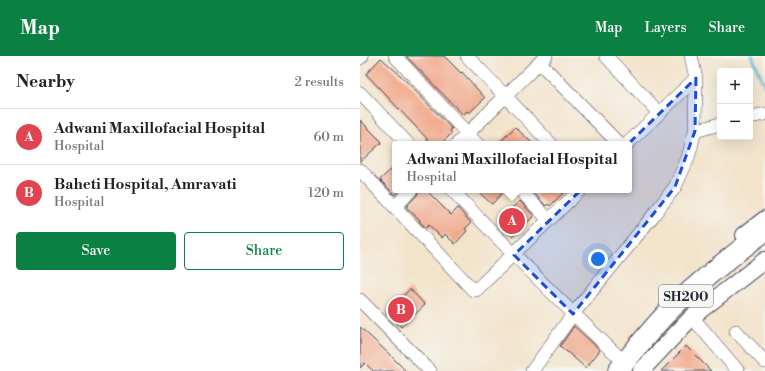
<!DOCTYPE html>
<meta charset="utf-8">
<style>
:root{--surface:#fff;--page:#f6f6f6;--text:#222;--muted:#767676;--line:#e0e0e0;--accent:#0b8043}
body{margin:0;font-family:"Libre Bodoni",serif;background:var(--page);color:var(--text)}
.controls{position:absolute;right:12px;top:12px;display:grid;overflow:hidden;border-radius:4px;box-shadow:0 4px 16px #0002}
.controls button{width:36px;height:36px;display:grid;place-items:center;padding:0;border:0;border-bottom:1px solid var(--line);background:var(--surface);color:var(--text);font:20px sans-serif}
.you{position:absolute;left:238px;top:203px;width:14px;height:14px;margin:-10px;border:3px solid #fff;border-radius:50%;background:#1a73e8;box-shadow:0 0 0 6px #1a73e833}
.badge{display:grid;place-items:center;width:26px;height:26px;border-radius:50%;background:var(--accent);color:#fff;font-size:13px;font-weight:700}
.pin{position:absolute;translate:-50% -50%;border:2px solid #fff;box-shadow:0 1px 4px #0006}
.popup{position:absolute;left:32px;top:85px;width:240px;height:52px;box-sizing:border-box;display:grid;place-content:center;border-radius:4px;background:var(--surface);filter:drop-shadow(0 1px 3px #0005);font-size:13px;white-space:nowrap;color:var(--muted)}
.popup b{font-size:15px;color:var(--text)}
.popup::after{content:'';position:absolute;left:50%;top:100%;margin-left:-8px;border:8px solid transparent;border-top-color:var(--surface)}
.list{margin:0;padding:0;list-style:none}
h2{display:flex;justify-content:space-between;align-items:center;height:52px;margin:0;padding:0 16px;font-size:17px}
h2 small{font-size:13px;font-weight:400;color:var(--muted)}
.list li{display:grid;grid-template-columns:26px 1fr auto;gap:12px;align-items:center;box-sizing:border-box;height:56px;padding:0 16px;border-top:1px solid var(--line)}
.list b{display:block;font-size:15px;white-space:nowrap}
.list p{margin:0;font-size:13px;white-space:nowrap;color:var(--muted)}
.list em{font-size:13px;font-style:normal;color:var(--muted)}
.actions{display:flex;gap:8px;padding:12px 16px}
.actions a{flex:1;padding:9px 0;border:1px solid var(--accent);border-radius:4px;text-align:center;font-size:14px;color:var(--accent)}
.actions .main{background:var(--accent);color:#fff}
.map{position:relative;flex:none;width:405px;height:315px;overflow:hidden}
header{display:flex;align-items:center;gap:24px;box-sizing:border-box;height:56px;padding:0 20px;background:var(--accent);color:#fff}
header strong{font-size:19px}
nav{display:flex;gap:22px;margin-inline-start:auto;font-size:14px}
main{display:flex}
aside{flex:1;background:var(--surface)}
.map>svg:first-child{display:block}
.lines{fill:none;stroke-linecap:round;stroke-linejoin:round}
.stream{stroke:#59bed7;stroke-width:3.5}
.building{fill:#f1a78a}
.minor-casing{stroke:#413f51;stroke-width:14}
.tertiary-casing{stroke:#413f51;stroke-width:18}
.primary-casing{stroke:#413f51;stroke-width:22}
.minor{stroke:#fff;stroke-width:13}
.tertiary{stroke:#fff;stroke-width:16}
.primary{stroke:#fff;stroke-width:20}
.marked{fill:#1d4ed8;fill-opacity:0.2;stroke:#1d4ed8;stroke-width:3;stroke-dasharray:8 5;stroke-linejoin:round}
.labels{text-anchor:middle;stroke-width:3.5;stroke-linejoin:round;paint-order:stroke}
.shield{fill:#f6f6f2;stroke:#626272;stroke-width:1}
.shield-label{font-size:13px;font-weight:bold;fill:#22223b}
</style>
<header>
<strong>Map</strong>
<nav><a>Map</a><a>Layers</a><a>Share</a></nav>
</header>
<main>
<aside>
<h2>Nearby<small>2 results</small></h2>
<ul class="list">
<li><span class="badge" style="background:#e0444e">A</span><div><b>Adwani Maxillofacial Hospital</b><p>Hospital</p></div><em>60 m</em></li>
<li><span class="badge" style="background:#e0444e">B</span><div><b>Baheti Hospital, Amravati</b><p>Hospital</p></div><em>120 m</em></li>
</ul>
<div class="actions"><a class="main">Save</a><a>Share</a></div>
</aside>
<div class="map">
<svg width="405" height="315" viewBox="0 0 405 315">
<rect width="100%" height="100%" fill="#f6f6f2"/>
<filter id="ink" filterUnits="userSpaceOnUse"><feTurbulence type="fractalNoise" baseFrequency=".025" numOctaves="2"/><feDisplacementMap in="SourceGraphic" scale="8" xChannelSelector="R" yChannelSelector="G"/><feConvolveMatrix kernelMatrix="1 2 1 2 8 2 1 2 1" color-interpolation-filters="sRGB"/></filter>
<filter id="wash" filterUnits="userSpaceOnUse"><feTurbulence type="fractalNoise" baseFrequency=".012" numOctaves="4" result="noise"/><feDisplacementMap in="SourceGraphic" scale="16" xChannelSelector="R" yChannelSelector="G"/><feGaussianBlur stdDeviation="0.9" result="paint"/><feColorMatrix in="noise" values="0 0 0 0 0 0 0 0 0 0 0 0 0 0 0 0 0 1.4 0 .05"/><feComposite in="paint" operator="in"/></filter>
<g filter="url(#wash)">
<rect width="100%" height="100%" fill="#f3e3cb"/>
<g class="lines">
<path class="stream" d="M 392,0 L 405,31"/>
</g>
<g id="blocks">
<path class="building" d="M 46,0 L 84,0 L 101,17 L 102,16 L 125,42 L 109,57 L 107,55 L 103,59 Z
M 21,2 L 41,20 L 92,73 L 90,75 L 92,77 L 81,88 L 72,88 L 6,18 Z
M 0,64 L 22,86 L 0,106 Z
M 155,71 L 173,88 L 138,88 Z
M 35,109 L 35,134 L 40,134 L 35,139 L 20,124 Z
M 59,134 L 68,134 L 68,136 L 91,159 L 98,152 L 111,167 L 105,173 L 107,175 L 95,188 L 85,178 L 82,182 L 69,169 L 66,172 L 59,165 L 60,164 L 46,151 L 57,139 Z
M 116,134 L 145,134 L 132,148 Z
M 178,134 L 206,134 L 190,150 L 188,148 L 186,150 L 175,138 Z
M 160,145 L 174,160 L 152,180 L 138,164 Z
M 50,233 L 65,249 L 41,271 L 26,256 Z
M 214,270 L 240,294 L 226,312 L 200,290 Z
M 0,271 L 28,297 L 46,315 L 13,315 L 5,307 L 0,312 Z
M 326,290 L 351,315 L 301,315 Z"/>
</g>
</g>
<g filter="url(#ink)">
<use href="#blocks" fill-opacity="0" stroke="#413f51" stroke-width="1"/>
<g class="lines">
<defs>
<path id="minor" d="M 35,0 L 117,88
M 107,0 L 191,88
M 246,0 L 299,57
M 0,2 L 2,0
M 180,7 L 259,88
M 0,37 L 48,88
M 390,61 L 405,58
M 335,75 L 360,68
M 97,88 L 186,0
M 267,88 L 336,22
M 0,114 L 113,234 L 116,234 L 220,134
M 92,134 C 146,191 201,247 259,301
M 160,134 L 189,164
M 35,151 L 51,134
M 0,244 L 70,315
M 332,261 L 378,315
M 376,275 L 405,306
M 172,315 L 213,258 L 292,161 L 315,131 L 328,102 L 335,75 L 336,22 L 331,0"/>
<path id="tertiary" d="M 384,179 L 405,163
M 281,315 L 332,261 L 405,204"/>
<path id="primary" d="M 258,315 C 273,296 288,277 305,259 C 335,228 370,201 405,175"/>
</defs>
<use href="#minor" class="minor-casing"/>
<use href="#tertiary" class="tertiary-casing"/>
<use href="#primary" class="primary-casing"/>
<use href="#minor" class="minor"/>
<use href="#tertiary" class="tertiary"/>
<use href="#primary" class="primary"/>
</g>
</g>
<path class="marked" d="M 336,22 L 335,75 L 315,131 L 213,258 L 154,199 Z"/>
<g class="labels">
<rect class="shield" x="299" y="229" width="54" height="22" rx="3"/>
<g class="shield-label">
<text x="326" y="245">SH200</text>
</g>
</g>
</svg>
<div class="controls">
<button>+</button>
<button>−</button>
</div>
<div class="you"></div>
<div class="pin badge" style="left:152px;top:165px;background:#e0444e">A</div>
<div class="popup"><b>Adwani Maxillofacial Hospital</b>Hospital</div>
<div class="pin badge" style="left:41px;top:254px;background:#e0444e">B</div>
</div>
</main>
